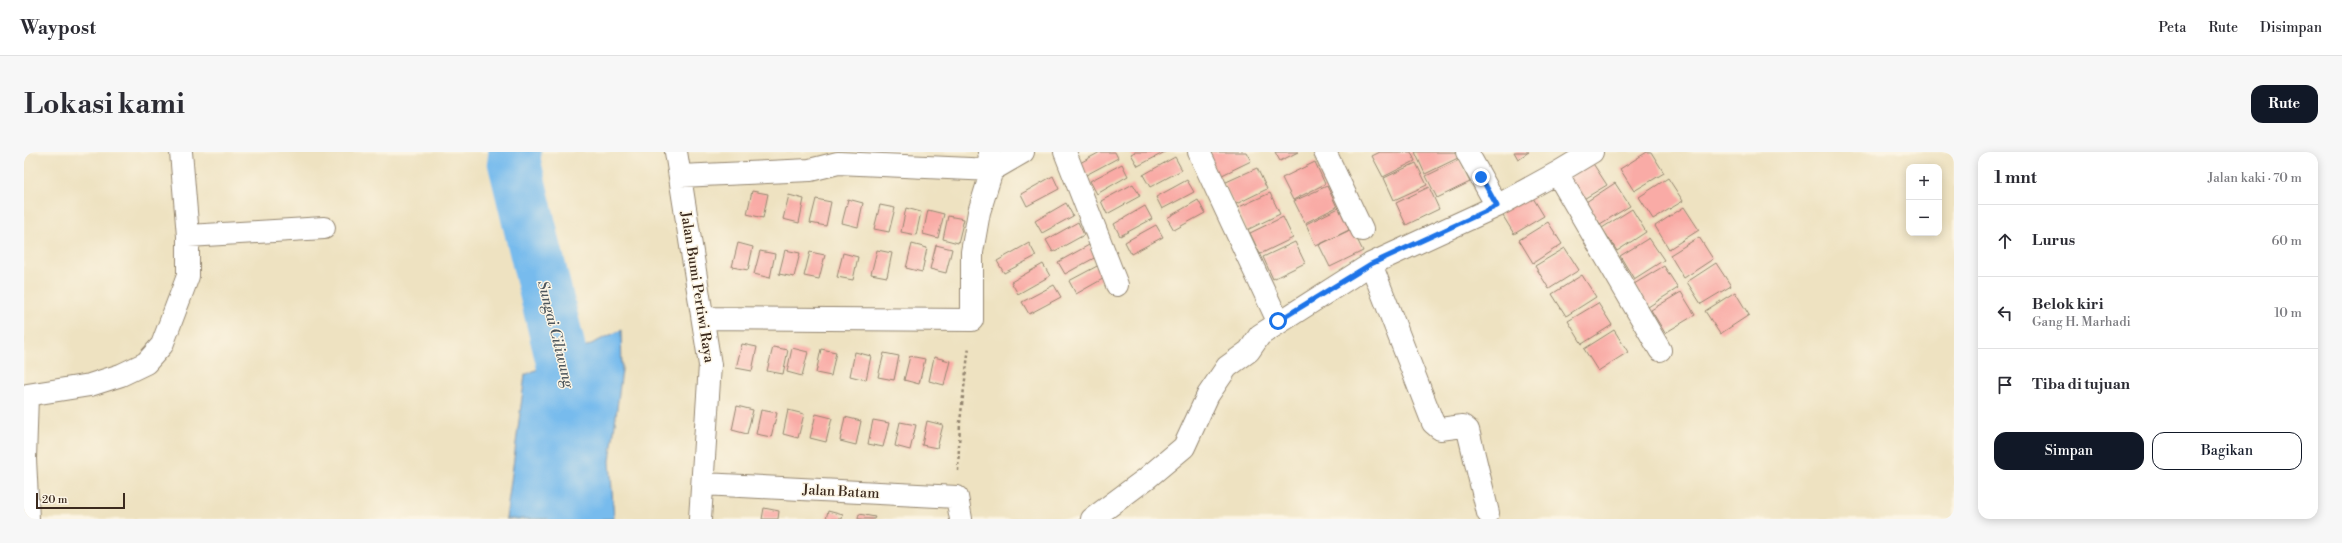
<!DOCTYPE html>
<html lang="id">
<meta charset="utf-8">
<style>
:root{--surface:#fff;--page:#f7f7f7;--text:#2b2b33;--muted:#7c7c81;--line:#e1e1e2;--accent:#111827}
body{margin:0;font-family:"Libre Bodoni",serif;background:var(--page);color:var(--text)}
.controls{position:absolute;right:12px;top:12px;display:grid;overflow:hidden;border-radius:8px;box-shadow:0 2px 10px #0003}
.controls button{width:36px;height:36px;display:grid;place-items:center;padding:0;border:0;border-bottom:1px solid var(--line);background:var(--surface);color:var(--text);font:20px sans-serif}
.scale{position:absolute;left:12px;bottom:10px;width:89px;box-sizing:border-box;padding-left:4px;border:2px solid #3b2a1e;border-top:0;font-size:11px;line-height:14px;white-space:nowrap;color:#3b2a1e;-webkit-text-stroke:3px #fcf5e5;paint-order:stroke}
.stop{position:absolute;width:12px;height:12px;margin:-9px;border:3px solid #1a73e8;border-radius:50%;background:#fff}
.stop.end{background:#1a73e8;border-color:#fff;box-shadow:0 1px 4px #0008}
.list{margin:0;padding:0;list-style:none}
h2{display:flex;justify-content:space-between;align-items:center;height:52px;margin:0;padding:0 16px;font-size:17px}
h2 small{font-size:13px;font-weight:400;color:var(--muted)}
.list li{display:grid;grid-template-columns:26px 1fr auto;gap:12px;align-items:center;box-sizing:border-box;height:72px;padding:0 16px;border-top:1px solid var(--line)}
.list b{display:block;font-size:15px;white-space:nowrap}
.list p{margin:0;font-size:13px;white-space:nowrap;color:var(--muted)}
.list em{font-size:13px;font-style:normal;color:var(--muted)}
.actions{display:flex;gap:8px;padding:12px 16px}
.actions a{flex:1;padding:9px 0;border:1px solid var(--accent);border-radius:12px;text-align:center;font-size:14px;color:var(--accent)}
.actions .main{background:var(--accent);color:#fff}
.icon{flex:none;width:22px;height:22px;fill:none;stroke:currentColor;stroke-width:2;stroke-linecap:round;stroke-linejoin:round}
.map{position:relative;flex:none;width:1930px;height:367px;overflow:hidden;border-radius:12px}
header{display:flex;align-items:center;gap:24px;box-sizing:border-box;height:56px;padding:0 20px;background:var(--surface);border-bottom:1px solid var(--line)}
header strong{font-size:19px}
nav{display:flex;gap:22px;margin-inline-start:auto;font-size:14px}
.intro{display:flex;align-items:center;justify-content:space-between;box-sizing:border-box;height:96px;padding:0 24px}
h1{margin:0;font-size:28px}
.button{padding:10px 18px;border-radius:12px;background:var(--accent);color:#fff;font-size:14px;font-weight:700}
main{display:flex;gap:24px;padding:0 24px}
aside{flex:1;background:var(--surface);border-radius:12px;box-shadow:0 2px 10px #0003}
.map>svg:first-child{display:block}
.water{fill:#77bbed;stroke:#597286}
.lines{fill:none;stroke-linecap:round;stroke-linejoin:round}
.river{stroke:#77bbed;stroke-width:53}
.building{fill:#f9aba6}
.minor-casing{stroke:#948670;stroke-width:24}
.path{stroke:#948670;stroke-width:2.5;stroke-dasharray:3 3;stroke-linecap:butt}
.minor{stroke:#fff;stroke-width:22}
.route{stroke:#1a73e8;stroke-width:5}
.labels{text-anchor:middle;stroke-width:3;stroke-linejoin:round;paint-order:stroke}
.street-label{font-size:14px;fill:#3b2a1e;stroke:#fcf5e5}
.water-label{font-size:15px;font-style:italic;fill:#4d565c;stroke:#fcf5e5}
</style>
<header>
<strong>Waypost</strong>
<nav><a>Peta</a><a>Rute</a><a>Disimpan</a></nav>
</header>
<div class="intro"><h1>Lokasi kami</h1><a class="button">Rute</a></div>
<main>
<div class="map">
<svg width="1930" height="367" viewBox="0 0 1930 367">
<rect width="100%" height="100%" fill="#fcf5e5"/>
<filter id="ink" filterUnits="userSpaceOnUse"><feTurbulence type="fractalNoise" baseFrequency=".025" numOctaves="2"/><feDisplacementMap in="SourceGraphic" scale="8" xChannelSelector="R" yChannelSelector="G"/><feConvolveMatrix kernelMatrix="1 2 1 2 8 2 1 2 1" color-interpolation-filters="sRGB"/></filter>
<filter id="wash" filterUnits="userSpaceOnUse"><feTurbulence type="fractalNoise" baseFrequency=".012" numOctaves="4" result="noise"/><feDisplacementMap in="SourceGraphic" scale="16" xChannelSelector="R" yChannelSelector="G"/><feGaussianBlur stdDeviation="0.9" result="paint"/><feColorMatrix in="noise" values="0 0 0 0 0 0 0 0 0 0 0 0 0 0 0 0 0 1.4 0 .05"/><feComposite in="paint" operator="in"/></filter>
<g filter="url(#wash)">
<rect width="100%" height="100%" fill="#eee2c1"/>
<path class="water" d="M 597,178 L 598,218 L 586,309 L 590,367 L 482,367 L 501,223 Z"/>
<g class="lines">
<path class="river" d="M 491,0 L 490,9 L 555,279 L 551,367"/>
</g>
<g id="blocks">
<path class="building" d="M 1076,0 L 1091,0 L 1094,6 L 1062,23 L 1056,11 Z
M 1111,0 L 1141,0 L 1114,14 L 1107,2 Z
M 1190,0 L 1222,0 L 1227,9 L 1194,25 L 1183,3 Z
M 1251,0 L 1274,0 L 1256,9 Z
M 1356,0 L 1387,0 L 1391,9 L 1359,25 L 1348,4 Z
M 1391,0 L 1431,0 L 1434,6 L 1401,22 Z
M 1490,0 L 1505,0 L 1494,7 Z
M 1623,0 L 1627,0 L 1640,21 L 1610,39 L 1596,17 Z
M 1151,5 L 1158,18 L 1126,35 L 1119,23 Z
M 1435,8 L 1446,30 L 1413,46 L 1402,24 Z
M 1291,10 L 1301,32 L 1269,48 L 1258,26 Z
M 1568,10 L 1583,33 L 1553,51 L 1539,28 Z
M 1392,11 L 1403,33 L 1370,48 L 1360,26 Z
M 1098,12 L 1104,24 L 1073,42 L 1066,29 Z
M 1233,16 L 1243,37 L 1210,53 L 1200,31 Z
M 1029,24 L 1035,37 L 1003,54 L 997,42 Z
M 1644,26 L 1659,49 L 1629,67 L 1615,45 Z
M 1163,28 L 1170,40 L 1138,57 L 1132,45 Z
M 1591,31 L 1606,54 L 1576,72 L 1562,50 Z
M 1109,32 L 1116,44 L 1083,62 L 1077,49 Z
M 1303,34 L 1313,55 L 1281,71 L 1270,49 Z
M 1405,35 L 1415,57 L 1382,73 L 1372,51 Z
M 728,39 L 744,42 L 739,66 L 723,62 Z
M 1246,41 L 1256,62 L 1223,78 L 1213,56 Z
M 1506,41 L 1520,64 L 1490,82 L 1476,59 Z
M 765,43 L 780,47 L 775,71 L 759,67 Z
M 792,47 L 807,50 L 802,74 L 786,71 Z
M 824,47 L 839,51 L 834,75 L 818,71 Z
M 1174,48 L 1181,61 L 1150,78 L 1143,66 Z
M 1042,51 L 1049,64 L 1018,81 L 1011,69 Z
M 856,53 L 871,56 L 865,80 L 850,77 Z
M 1121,54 L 1128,67 L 1096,84 L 1090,72 Z
M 1660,55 L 1675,78 L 1645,97 L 1631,74 Z
M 882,56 L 897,60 L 892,83 L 877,80 Z
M 1315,56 L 1325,78 L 1292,94 L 1282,72 Z
M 1608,57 L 1622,80 L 1593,99 L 1578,76 Z
M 904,58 L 920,62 L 914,86 L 899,82 Z
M 924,64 L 940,67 L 934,91 L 919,87 Z
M 1259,65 L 1269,86 L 1236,102 L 1226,81 Z
M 1054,70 L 1060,83 L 1029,100 L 1022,88 Z
M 1524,70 L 1538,92 L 1509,111 L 1495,88 Z
M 1132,73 L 1139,85 L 1107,102 L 1101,90 Z
M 1328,77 L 1339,99 L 1306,115 L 1295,93 Z
M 1675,85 L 1689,107 L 1660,126 L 1646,103 Z
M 1625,86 L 1640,108 L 1610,127 L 1596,104 Z
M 1271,90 L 1281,111 L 1249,127 L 1239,105 Z
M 714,91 L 729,95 L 724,118 L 708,115 Z
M 1005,91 L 1012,104 L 980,121 L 973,109 Z
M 888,92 L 903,96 L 898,120 L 882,116 Z
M 912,93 L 928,97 L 922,121 L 906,117 Z
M 1065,93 L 1072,105 L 1041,122 L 1034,110 Z
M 1541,96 L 1555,118 L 1525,137 L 1511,114 Z
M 761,98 L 776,101 L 770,125 L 755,122 Z
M 853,98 L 868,101 L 863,125 L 847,122 Z
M 736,99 L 751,102 L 746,126 L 730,122 Z
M 786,100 L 801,103 L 795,127 L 780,124 Z
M 819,101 L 834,105 L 829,128 L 813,125 Z
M 1692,111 L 1707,134 L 1677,152 L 1663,130 Z
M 1019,112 L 1026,124 L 994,142 L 987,130 Z
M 1077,112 L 1084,124 L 1052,142 L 1045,129 Z
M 1640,114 L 1654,136 L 1624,155 L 1610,132 Z
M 1558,123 L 1572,145 L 1542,164 L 1528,142 Z
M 1030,133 L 1037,145 L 1005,162 L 998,150 Z
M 1657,140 L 1671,163 L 1641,181 L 1627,158 Z
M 1711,140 L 1725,163 L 1696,182 L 1681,159 Z
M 1574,151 L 1588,173 L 1558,192 L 1544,169 Z
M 1590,178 L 1604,200 L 1574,219 L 1560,197 Z
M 718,192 L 733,195 L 728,219 L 712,216 Z
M 749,195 L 764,198 L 759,222 L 743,219 Z
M 768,196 L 784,200 L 778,224 L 763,220 Z
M 797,197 L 812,200 L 807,224 L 792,221 Z
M 831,200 L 847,204 L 842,228 L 826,224 Z
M 860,201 L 875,204 L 870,228 L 854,225 Z
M 886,204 L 901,207 L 895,232 L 880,228 Z
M 910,205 L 926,209 L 920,233 L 905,229 Z
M 713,254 L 729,258 L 723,282 L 708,278 Z
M 737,258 L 753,261 L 747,285 L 732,282 Z
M 764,258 L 780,262 L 774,286 L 759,282 Z
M 792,262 L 808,266 L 802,290 L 786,286 Z
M 821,265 L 837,269 L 832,293 L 816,289 Z
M 849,268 L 865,271 L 859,295 L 844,292 Z
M 903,269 L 919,273 L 913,296 L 898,293 Z
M 876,270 L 892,273 L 886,298 L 871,294 Z
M 740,356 L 755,359 L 754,367 L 738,367 Z
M 804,359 L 819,363 L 818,367 L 802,367 Z
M 835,362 L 851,365 L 850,367 L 834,367 Z"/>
</g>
</g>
<g filter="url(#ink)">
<use href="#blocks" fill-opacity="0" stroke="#948670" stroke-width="1"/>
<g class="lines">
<defs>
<path id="minor" d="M 652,0 L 686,213 L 676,367
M 1041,0 L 1093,133
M 1175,0 L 1254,169
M 1301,0 L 1338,78
M 1443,0 L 1473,54
M 1533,21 L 1568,0
M 656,24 L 786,18 L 814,11 L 968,18 L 999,0
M 164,84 L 300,76
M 1347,112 L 1409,271 L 1416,277 L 1439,274 L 1444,278 L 1464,361
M 680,166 L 948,168 L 948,100 L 955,60 L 968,18 L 965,0
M 679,332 L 933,345 L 937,367
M 4,367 L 1,307 L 3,243 L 66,233 L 97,223 L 122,211 L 138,193 L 164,124 L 164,84 L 157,0
M 1068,367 L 1123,326 L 1160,295 L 1184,243 L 1203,215 L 1225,199 L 1236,183 L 1347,112 L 1473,54 L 1533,21 L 1636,198"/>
</defs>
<use href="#minor" class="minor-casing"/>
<path class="path" d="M 934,319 L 936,270 L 945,194"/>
<use href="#minor" class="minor"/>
</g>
</g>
<g class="lines" filter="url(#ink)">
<path class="route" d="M 1254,169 L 1347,112 L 1473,54 L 1457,25"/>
</g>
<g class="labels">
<g class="street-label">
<text transform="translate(674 135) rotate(81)" y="5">Jalan Bumi Pertiwi Raya</text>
<text transform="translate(817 339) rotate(3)" y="5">Jalan Batam</text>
</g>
<g class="water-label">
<text transform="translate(532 182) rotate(76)" y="5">Sungai Ciliwung</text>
</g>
</g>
</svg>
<div class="controls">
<button>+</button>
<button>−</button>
</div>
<div class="scale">20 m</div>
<div class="stop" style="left:1254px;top:169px"></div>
<div class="stop end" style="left:1457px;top:25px"></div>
</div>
<aside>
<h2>1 mnt<small>Jalan kaki · 70 m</small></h2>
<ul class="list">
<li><svg class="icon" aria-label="ahead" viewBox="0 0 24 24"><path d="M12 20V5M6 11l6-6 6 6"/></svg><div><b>Lurus</b></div><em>60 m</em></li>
<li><svg class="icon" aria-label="left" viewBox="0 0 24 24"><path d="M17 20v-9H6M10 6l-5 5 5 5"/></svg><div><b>Belok kiri</b><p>Gang H. Marhadi</p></div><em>10 m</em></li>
<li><svg class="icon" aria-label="arrive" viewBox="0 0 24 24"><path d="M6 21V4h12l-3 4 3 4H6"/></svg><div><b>Tiba di tujuan</b></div></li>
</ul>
<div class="actions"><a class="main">Simpan</a><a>Bagikan</a></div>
</aside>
</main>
